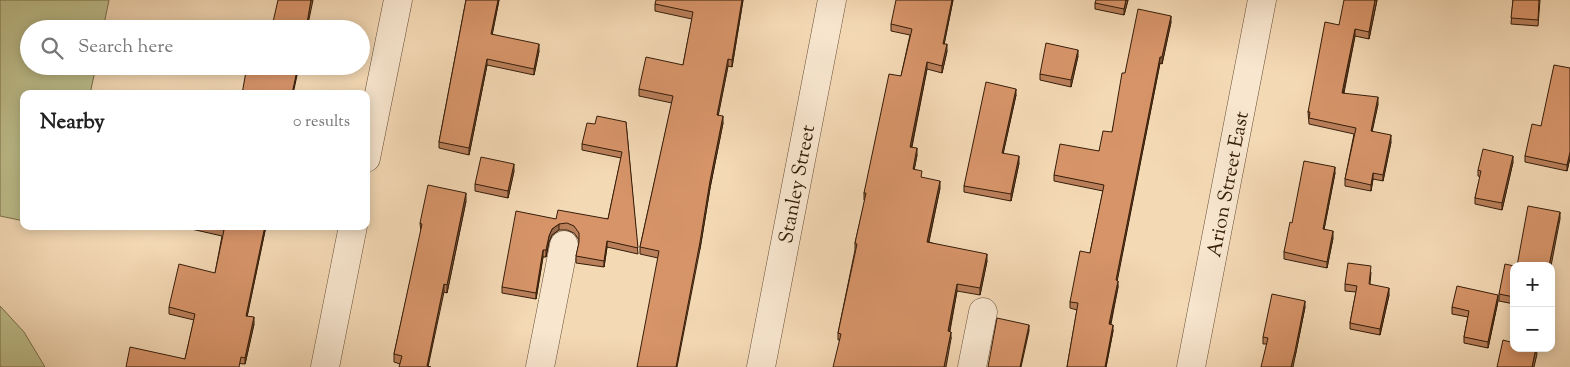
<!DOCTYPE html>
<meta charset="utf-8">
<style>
:root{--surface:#fff;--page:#f2f2f2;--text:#222;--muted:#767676;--line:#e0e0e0}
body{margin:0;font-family:"Sorts Mill Goudy",serif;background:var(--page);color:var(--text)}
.controls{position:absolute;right:15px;bottom:15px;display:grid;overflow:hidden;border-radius:10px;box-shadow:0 2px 12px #0003}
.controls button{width:45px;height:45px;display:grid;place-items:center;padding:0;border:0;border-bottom:1px solid var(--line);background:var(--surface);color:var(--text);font:25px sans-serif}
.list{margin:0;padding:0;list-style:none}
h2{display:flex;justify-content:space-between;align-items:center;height:65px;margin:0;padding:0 20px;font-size:21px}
h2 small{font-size:16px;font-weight:400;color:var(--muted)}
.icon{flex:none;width:28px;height:28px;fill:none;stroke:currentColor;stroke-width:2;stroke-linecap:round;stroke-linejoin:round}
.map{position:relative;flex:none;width:1570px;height:367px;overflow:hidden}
.search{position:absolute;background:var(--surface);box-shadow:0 2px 12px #0003;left:20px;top:20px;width:350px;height:55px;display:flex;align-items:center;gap:12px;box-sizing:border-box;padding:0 18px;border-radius:28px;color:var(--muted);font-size:19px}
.panel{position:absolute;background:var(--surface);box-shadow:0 2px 12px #0003;left:20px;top:90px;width:350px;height:140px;border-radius:10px}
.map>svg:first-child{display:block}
.green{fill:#bebf8c;stroke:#7a6e4a}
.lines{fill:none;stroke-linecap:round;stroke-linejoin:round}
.minor-casing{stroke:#654c34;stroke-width:29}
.minor{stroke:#f8e6cf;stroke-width:28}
.wall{fill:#b97f5a;stroke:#351d09}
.shaded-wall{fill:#96684a;stroke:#351d09}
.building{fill:#d79469;stroke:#351d09}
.labels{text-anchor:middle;stroke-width:5;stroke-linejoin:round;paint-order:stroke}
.street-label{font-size:20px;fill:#351d09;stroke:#f8e6cf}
</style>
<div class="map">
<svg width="1570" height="367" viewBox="0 0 1570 367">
<rect width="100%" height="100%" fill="#f4d9b5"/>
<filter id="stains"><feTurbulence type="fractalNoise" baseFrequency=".004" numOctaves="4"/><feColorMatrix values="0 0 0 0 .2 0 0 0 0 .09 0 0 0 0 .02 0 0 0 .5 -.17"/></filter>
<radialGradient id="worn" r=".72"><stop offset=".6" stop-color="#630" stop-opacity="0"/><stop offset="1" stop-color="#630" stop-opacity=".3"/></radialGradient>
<path class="green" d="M 0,0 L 109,0 L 103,29 L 29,29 L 29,66 L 96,66 L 90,94 L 24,94 L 24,221 L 0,216 Z
M 0,306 L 24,332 L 45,367 L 1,367 L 0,365 Z"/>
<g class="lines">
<defs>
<path id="minor" d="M 366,158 L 398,0
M 325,367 L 353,226
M 540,367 L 564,245
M 761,367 L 832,0
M 972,367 L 983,312
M 1191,367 L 1262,0"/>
</defs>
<use href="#minor" class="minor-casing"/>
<use href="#minor" class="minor"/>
</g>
<path class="wall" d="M 466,0 L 499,0 L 492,34 L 539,51 L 534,75 L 487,65 L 469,155 L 439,148 L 439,142 Z
M 743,0 L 732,67 L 728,66 L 718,115 L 723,123 L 710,188 L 700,249 L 658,258 L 640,254 L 640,247 L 672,103 L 639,96 L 639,89 L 683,65 L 692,19 L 655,11 L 655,4 Z
M 953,0 L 944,44 L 947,51 L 942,73 L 927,69 L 912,147 L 917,155 L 914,170 L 922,178 L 940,188 L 929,242 L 987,261 L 980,295 L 957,291 L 950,331 L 951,339 L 838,340 L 838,333 L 855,250 L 855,243 L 865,200 L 864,200 L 864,193 L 901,76 L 910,35 L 891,31 L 891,24 Z
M 1128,0 L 1124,15 L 1095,9 L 1095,3 Z
M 1377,0 L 1369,39 L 1355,36 L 1344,93 L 1378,104 L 1372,131 L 1391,142 L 1383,181 L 1373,179 L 1371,191 L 1345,186 L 1345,179 L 1354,134 L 1309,124 L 1308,112 L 1339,25 Z
M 1513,0 L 1540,0 L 1538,26 L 1511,24 Z
M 1171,22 L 1162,64 L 1160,63 L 1117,280 L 1118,287 L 1111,324 L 1113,331 L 1106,367 L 1067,367 L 1077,310 L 1070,308 L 1070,302 L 1090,253 L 1103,191 L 1054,181 L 1054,175 L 1099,151 L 1112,132 L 1125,73 Z
M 1078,56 L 1071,87 L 1040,80 L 1040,74 Z
M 1570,68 L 1570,158 L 1567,171 L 1525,162 L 1525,156 L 1541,126 Z
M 1016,95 L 1003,153 L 1019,163 L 1011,201 L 964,192 L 964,186 Z
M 626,122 L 638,254 L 607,247 L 604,267 L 576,263 L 576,256 L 579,244 L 579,240 L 574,233 L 567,230 L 559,230 L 552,235 L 549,242 L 546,257 L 543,257 L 536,299 L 502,293 L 502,287 L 556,219 L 608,219 L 621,158 L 582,150 L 582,144 L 595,124 Z
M 1513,162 L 1502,210 L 1475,204 L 1475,198 L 1480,177 L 1478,176 L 1478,170 Z
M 514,171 L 508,198 L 475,191 L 475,184 Z
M 1335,173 L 1324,229 L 1333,238 L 1327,268 L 1284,259 L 1284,252 L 1292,223 Z
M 466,201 L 447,293 L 444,292 L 400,364 L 394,362 L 394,354 L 421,232 L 420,223 Z
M 178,226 L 266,226 L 247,316 L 254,324 L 245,364 L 185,359 L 194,320 L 169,314 L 169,307 L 215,273 L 222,236 Z
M 1514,266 L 1514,304 L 1499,301 L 1499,294 Z
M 1371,272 L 1370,284 L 1389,295 L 1380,335 L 1350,329 L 1350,323 L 1356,292 L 1345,291 L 1345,284 Z
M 1498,301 L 1488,348 L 1464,343 L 1464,337 L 1468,317 L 1452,314 L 1452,307 Z
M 1305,307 L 1295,357 L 1267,344 L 1263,344 L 1263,337 Z"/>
<path class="shaded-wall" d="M 311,0 L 313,0 L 307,29 L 306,29 Z
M 498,0 L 499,0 L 491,41 L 491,34 Z
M 742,0 L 743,0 L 732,67 L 732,60 Z
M 952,0 L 953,0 L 943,50 L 943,44 Z
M 1126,0 L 1128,0 L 1124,15 L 1124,9 Z
M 1375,0 L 1377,0 L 1369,39 L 1369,32 Z
M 1171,16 L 1171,22 L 1162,64 L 1162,57 Z
M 1355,29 L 1355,36 L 1342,99 L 1342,93 Z
M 539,44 L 539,51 L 534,75 L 534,69 Z
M 947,44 L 947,51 L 942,73 L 942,66 Z
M 1078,50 L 1078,56 L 1071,87 L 1071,80 Z
M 1160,57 L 1160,63 L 1116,287 L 1116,280 Z
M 487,59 L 487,65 L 469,155 L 469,148 Z
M 728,59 L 728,66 L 717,122 L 717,115 Z
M 927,62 L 927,69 L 910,154 L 910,147 Z
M 298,66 L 299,66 L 293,94 L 292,94 Z
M 1016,89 L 1016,95 L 1002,159 L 1002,153 Z
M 1378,97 L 1378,104 L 1371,137 L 1371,131 Z
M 723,116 L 723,123 L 710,188 L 700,249 L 677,367 L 676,367 L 710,181 Z
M 1391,135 L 1391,142 L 1383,181 L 1383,175 Z
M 917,148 L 917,155 L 913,176 L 913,169 Z
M 1570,152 L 1570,158 L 1567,171 L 1567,165 Z
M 1019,156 L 1019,163 L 1011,201 L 1011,194 Z
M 1513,156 L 1513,162 L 1502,210 L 1502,203 Z
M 514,164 L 514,171 L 508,198 L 508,191 Z
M 1335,167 L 1335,173 L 1323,235 L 1323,229 Z
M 1373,173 L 1373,179 L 1371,191 L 1371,185 Z
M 940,181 L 940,188 L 927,249 L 927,242 Z
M 466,193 L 466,201 L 447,293 L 447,285 Z
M 1560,212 L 1560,219 L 1551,266 L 1549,266 Z
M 559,224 L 559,230 L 552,235 L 549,242 L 546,257 L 546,250 L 549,236 L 552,229 Z
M 265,226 L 266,226 L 246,322 L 246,316 Z
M 1333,231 L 1333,238 L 1327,268 L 1327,262 Z
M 607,241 L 607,247 L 604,267 L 604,261 Z
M 543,250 L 543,257 L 536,299 L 536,293 Z
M 987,254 L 987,261 L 980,295 L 980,288 Z
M 1118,281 L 1118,287 L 1109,330 L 1109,324 Z
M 444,284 L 444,292 L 428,367 L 427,367 Z
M 957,284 L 957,291 L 948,338 L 948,331 Z
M 1389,288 L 1389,295 L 1380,335 L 1380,329 Z
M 1498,295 L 1498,301 L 1488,348 L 1488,342 Z
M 1305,301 L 1305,307 L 1293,367 L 1291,367 Z
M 254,317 L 254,324 L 245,364 L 245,358 Z
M 1029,325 L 1029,331 L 1021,367 L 1020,367 Z
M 1113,325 L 1113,331 L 1106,367 L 1105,367 Z
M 951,332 L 951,339 L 946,367 L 944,367 Z
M 1536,348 L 1537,354 L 1534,367 L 1532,367 Z"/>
<path class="building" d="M 278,0 L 311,0 L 306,29 L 266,29 L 268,21 L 273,22 Z
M 466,0 L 498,0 L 491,34 L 539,44 L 534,69 L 487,59 L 469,148 L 439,142 Z
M 656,0 L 742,0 L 732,60 L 728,59 L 717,115 L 723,116 L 710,181 L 700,242 L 676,367 L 637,367 L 659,251 L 640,247 L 673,96 L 639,89 L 646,57 L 683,65 L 693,12 L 655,4 Z
M 896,0 L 952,0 L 943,44 L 947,44 L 942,66 L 927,62 L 910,147 L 917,148 L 913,169 L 922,171 L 921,177 L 940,181 L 927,242 L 987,254 L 980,288 L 957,284 L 948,331 L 951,332 L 944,367 L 833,367 L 841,334 L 838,333 L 857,244 L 855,243 L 866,193 L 864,193 L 889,74 L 901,76 L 912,29 L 891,24 Z
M 1096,0 L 1126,0 L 1124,9 L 1095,3 Z
M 1344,0 L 1375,0 L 1369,32 L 1355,29 L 1342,93 L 1378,97 L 1371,131 L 1391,135 L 1383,175 L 1373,173 L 1371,185 L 1345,179 L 1356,128 L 1309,118 L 1310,112 L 1308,112 L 1325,22 L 1339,25 Z
M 1513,0 L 1539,0 L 1538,20 L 1511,18 Z
M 1138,9 L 1171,16 L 1162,57 L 1160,57 L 1116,280 L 1118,281 L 1109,324 L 1113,325 L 1105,367 L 1067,367 L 1078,303 L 1070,302 L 1080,251 L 1090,253 L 1104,185 L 1054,175 L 1060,144 L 1099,151 L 1103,131 L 1112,132 L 1122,73 L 1125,73 Z
M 1046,43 L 1078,50 L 1071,80 L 1040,74 Z
M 1554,65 L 1570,68 L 1570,152 L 1567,165 L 1525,156 L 1532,124 L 1541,126 Z
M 247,66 L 258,68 L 259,66 L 298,66 L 292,94 L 242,94 Z
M 986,82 L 1016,89 L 1002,153 L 1019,156 L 1011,194 L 964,186 Z
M 597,116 L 626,122 L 638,248 L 607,241 L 604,261 L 576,256 L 579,242 L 579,233 L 574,226 L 567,223 L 559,224 L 552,229 L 549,236 L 546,250 L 543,250 L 536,293 L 502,287 L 516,211 L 556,219 L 558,210 L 608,219 L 622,152 L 582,144 L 587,123 L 595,124 Z
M 1483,149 L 1513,156 L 1502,203 L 1475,198 L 1481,171 L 1478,170 Z
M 481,157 L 514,164 L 508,191 L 475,184 Z
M 1304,161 L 1335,167 L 1323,229 L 1333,231 L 1327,262 L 1284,252 L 1290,222 L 1292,223 Z
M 428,185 L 466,193 L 447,285 L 444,284 L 427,366 L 431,367 L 399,367 L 402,356 L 394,354 L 422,224 L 420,223 Z
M 1528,206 L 1560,212 L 1549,266 L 1517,266 Z
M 207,226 L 265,226 L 246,316 L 254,317 L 245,358 L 241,357 L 239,367 L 126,367 L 130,347 L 185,359 L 195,314 L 169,307 L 179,264 L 215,273 L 224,230 Z
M 1348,263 L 1371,266 L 1369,284 L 1389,288 L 1380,329 L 1350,323 L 1357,286 L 1345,284 Z
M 1505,264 L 1514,266 L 1514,297 L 1499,294 Z
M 1457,286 L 1498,295 L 1488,342 L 1464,337 L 1469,311 L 1452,307 Z
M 1272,294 L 1305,301 L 1295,351 L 1291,367 L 1261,367 L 1268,338 L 1263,337 Z
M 997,318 L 1029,325 L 1020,367 L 988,367 Z
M 1503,340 L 1514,343 L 1514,348 L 1536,348 L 1532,367 L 1497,367 Z"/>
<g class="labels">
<g class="street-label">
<text transform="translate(796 184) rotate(-79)" y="7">Stanley Street</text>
<text transform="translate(1227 184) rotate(-79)" y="7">Arion Street East</text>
</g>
</g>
<rect width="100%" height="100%" filter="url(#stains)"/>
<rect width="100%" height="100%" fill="url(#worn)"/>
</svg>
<div class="controls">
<button>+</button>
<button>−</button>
</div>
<div class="search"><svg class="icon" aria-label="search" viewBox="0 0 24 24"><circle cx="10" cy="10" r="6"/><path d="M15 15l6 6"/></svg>Search here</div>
<section class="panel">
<h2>Nearby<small>0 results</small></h2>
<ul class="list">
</ul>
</section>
</div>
